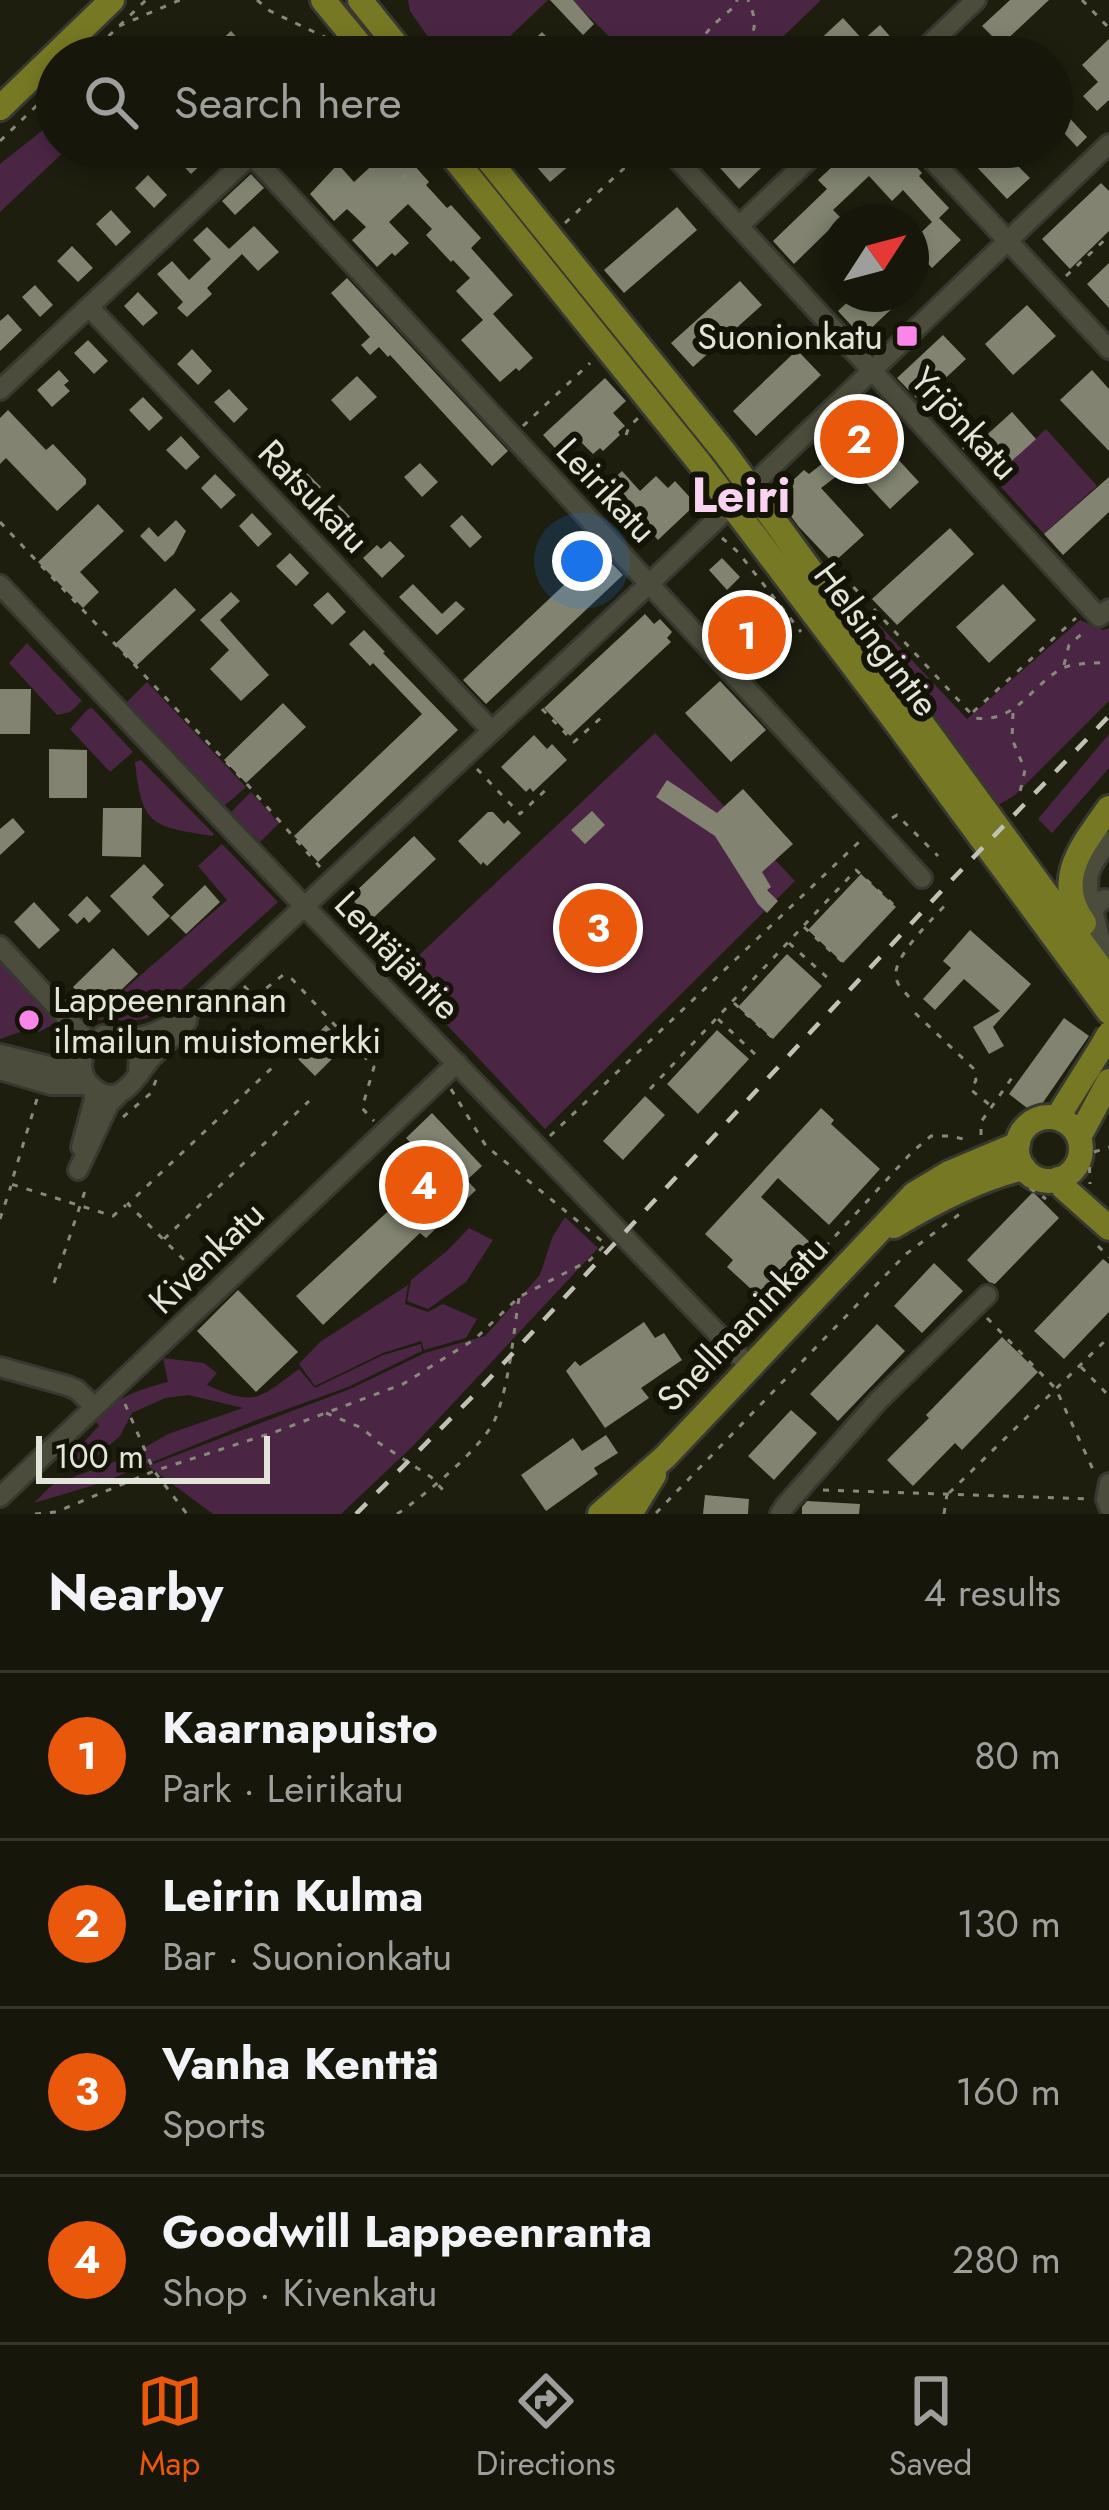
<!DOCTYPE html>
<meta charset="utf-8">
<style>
:root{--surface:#16160a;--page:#1f1f13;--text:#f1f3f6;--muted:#9e9f9c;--line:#35352b;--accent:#ea580c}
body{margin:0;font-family:Jost,sans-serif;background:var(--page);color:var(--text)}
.compass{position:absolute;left:821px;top:204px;width:108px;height:108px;border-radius:50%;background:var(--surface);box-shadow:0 6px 18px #0003;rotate:54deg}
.scale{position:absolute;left:36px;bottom:30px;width:234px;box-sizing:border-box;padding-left:12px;border:6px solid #e3e4da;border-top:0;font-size:33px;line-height:42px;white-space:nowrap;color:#e3e4da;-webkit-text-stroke:9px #141406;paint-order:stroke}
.you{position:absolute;left:582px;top:561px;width:42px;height:42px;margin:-30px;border:9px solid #fff;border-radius:50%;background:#1a73e8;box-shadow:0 0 0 18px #1a73e833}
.badge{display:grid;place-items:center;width:78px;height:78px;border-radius:50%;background:var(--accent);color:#fff;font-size:39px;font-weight:700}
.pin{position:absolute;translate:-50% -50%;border:6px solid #fff;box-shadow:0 3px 12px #0006}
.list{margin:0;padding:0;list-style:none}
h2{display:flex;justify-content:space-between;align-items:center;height:156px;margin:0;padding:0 48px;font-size:51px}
h2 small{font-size:39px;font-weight:400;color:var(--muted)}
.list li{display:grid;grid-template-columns:78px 1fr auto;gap:36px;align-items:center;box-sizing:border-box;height:168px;padding:0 48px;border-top:3px solid var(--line)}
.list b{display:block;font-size:45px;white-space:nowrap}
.list p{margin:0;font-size:39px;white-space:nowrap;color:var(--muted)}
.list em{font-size:39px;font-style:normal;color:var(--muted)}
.icon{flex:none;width:66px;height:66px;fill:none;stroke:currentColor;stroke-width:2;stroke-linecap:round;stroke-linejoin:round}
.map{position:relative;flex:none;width:1109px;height:1514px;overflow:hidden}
.search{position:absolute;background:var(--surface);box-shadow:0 6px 18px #0003;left:36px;right:36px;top:36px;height:132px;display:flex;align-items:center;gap:30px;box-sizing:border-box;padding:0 42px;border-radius:66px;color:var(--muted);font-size:45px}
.sheet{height:828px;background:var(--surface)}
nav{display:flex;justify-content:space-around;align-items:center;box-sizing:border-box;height:168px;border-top:3px solid var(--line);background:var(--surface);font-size:33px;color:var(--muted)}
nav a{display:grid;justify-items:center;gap:6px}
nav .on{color:var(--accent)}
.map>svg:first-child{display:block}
.green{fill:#4b2644}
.building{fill:#828471}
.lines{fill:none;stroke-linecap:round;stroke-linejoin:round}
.minor-casing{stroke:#373830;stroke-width:24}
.major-casing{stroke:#373830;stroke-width:30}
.path{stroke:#88897c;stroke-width:3;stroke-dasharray:6 9;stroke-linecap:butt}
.minor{stroke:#4b4c3b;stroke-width:18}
.major{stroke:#777824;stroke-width:24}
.rail{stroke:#c1c2b7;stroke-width:4.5;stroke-dasharray:15 15;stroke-linecap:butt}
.major-bridge-casing{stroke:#373830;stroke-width:30;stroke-linecap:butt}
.major-bridge{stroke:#777824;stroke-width:24}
.poi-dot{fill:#fa87e7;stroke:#141406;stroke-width:4.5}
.labels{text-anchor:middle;stroke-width:12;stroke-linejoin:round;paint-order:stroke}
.poi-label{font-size:36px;fill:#e3e4da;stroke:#141406;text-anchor:end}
.street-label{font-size:36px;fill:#e3e4da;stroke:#141406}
.district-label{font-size:48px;font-weight:bold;fill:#fbd3f2;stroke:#141406}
</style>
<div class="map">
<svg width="1109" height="1514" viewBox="0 0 1109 1514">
<rect width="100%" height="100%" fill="#1d1e0e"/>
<path class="green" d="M 408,0 L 548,0 L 488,57 L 442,57 L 410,11 Z
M 572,0 L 821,0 L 762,57 L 630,57 Z
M 57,119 L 57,147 L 69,147 L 0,212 L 0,164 Z
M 1046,429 L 1097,486 L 1044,534 L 993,478 Z
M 800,540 L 967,719 L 1080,620 L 1103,630 L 1109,628 L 1109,701 L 1015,795 L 995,807 Z
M 744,603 L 779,640 L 749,667 L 714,630 Z
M 27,643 L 82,701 L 70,712 L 57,715 L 9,663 Z
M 147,682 L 246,787 L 224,806 L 127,702 Z
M 92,708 L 133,752 L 110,772 L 70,729 L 88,709 Z
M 655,733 L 795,881 L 545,1129 L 399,974 Z
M 1109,734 L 1109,768 L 1052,833 L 1038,819 Z
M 141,760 L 214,834 L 212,836 C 152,826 142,827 135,762 Z
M 251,792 L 279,823 L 260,842 L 231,812 Z
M 222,844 L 278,902 L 152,1016 C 132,1025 111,1017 88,1021 L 227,900 L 198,866 Z
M 0,959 L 59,1021 L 39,1032 L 37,1030 L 40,1020 L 26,1010 L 20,1032 L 0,1039 Z
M 565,1217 L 598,1248 L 414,1445 L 341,1514 L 213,1514 L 148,1466 L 350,1389 L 425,1353 L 485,1336 L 540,1275 L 552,1238 Z
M 469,1228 L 493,1240 L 466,1282 L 428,1309 L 407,1301 L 411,1280 L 448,1250 Z
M 408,1285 L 405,1304 L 428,1312 L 443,1304 L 477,1319 L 466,1338 L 424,1350 L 421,1341 L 383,1353 L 315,1386 L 299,1364 L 320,1342 Z
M 421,1344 L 422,1351 L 348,1387 L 254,1421 L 101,1483 L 34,1503 L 52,1485 L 130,1456 L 168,1434 L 243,1408 L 189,1395 L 165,1398 L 132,1413 L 120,1436 L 92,1460 L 68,1459 L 99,1426 L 94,1419 C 115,1398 140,1389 168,1382 L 163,1358 L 204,1363 L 217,1373 L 207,1385 C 256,1407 258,1399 299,1369 L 315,1388 L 383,1355 Z"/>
<path class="building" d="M 550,0 L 573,0 L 594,24 L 583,35 Z
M 1010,0 L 1049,0 L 1001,45 L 982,26 Z
M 843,18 L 863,40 L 880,25 L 895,42 L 880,57 L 801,57 Z
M 231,31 L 255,57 L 203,57 Z
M 542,32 L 556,46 L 553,49 L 560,57 L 515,57 Z
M 1109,39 L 1109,100 L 1097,111 L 1083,96 L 1098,82 L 1082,65 Z
M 1052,99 L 1087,137 L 1077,147 L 1052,120 Z
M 188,147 L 220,147 L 191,174 L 176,158 Z
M 370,147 L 398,147 L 429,182 L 426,185 L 447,208 L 451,205 L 481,238 L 471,248 L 513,295 L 493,314 L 533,358 L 519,371 L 516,368 L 500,382 L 461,340 L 483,320 L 456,291 L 470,278 L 453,260 L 451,262 L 426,235 L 432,229 L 408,204 L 389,222 L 409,243 L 395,256 L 392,253 L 377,267 L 352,240 L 366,227 L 347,209 L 334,221 L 310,194 L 338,164 L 354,182 L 380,158 Z
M 542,147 L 591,147 L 550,182 L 529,158 Z
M 725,147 L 783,147 L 739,189 L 712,159 Z
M 853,147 L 872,147 L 889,164 L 902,151 L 922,173 L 919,176 L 949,208 L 939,218 L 961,240 L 932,268 L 911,246 L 911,242 L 932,222 L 903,190 L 892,201 L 869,176 L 833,210 L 841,218 L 794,264 L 773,241 L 827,189 L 818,180 Z
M 990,147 L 1032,147 L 1015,163 L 1030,178 L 1007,199 L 973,163 Z
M 251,174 L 264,188 L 235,215 L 222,201 Z
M 148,175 L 167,195 L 154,208 L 135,188 Z
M 1101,183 L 1109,191 L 1109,231 L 1070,269 L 1042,239 Z
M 677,207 L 697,230 L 624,293 L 604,270 Z
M 111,210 L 131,232 L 116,246 L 96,224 Z
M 254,226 L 279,252 L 258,271 L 242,254 L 207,288 L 212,294 L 187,317 L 177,308 L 183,302 L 157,274 L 172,261 L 189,280 L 211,259 L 193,240 L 207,227 L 229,249 Z
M 72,246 L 93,268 L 78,282 L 57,261 Z
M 1109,263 L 1109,308 L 1087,284 Z
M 347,278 L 508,451 L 492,466 L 390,355 L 388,357 L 379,347 L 370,355 L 361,345 L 370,337 L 331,293 Z
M 740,281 L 762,305 L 693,367 L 671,343 Z
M 35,285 L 53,305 L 40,317 L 22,297 Z
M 138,292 L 158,313 L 143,326 L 124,306 Z
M 856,294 L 907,294 L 862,337 L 838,311 Z
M 1027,305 L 1056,336 L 1013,375 L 985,344 Z
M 8,314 L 22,330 L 0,351 L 0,321 Z
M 943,335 L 966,359 L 920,402 L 897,378 Z
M 88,340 L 108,361 L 94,374 L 74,353 Z
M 192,349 L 212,371 L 198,385 L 177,364 Z
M 797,350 L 821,375 L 756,436 L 733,411 Z
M 59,370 L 69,381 L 64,385 L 70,391 L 52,407 L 37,390 Z
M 1092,370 L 1109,389 L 1109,451 L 1060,400 Z
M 357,376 L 377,397 L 350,421 L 331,400 Z
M 605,378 L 626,401 L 613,413 L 625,426 L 618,432 L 620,435 L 603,451 L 600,448 L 593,454 L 581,442 L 564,458 L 543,435 Z
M 229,389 L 248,409 L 234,423 L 214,402 Z
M 143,397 L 163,418 L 149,431 L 129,410 Z
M 8,410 L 46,450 L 53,444 L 86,479 L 86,484 L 57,511 L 6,458 L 0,464 L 0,418 Z
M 1012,412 L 1036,439 L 993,478 L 968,452 Z
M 859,417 L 919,482 L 890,509 L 850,466 L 821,488 L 864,535 L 833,563 L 799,527 L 776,496 L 804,470 L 809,474 L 837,452 L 830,444 Z
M 181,436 L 200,457 L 186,470 L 166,450 Z
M 420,463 L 438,482 L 422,497 L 404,477 Z
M 302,468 L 321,487 L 308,499 L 289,480 Z
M 622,471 L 640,491 L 656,476 L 668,488 L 675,481 L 696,504 L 658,540 L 609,483 Z
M 215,474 L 236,495 L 221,509 L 201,488 Z
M 1109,477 L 1109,512 L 1063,555 L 1044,534 Z
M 98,504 L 124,531 L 80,572 L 99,592 L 83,608 L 38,562 Z
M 339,505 L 358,525 L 344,539 L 325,519 Z
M 252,513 L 272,534 L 258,547 L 239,526 Z
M 462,515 L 482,537 L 470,548 L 450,526 Z
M 176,520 L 186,531 L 174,554 L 165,562 L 140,536 L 149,527 L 158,537 Z
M 950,528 L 974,554 L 897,625 L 872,599 Z
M 390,541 L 405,556 L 382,578 L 363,558 L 377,545 L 381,549 Z
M 600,551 L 623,575 L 486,704 L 463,680 Z
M 290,553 L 309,573 L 296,586 L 276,566 Z
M 722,558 L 740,577 L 727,590 L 709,570 Z
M 413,584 L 442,614 L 456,601 L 465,609 L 437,635 L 399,597 Z
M 1003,584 L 1036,620 L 989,663 L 956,627 Z
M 175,588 L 196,610 L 136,666 L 115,644 Z
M 231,592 L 240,601 L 220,620 L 269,675 L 241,701 L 210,669 L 229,650 L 200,620 Z
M 328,592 L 346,612 L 332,625 L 313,605 Z
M 645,614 L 654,624 L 660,619 L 672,632 L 667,638 L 671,642 L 570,736 L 544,708 Z
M 364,630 L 385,652 L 383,653 L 458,730 L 318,862 L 294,836 L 422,714 L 373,663 L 370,666 L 349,644 Z
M 720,681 L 766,730 L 731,762 L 685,713 Z
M 0,689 L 31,689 L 30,734 L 0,734 Z
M 283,703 L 306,727 L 246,783 L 224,760 Z
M 534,735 L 547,749 L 552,744 L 567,760 L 533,792 L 530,788 L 526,792 L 501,767 Z
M 49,749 L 87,750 L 87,798 L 49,798 Z
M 667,780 L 717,813 L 743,789 L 793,844 L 762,872 L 771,887 L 767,890 L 778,901 L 767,913 L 758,904 L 715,836 L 656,797 Z
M 103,808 L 142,808 L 141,857 L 102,856 Z
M 592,811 L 605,825 L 585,844 L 571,830 Z
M 488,812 L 493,812 L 504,824 L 508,820 L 521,833 L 487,866 L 483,862 L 481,865 L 458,841 Z
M 13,818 L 25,832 L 0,855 L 0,829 Z
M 414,836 L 436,859 L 371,920 L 350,897 Z
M 144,864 L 164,885 L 152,897 L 170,916 L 148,936 L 110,896 Z
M 861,874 L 896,907 L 843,963 L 808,930 Z
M 205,885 L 220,902 L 186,934 L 170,918 Z
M 87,896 L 101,911 L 89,923 L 84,917 L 77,924 L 68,915 Z
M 34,902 L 60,930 L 39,949 L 14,922 Z
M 970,930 L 1031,984 L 993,1027 L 1004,1046 L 989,1054 L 973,1027 L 1000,1011 L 964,979 L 935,1010 L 923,999 L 951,968 L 943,961 Z
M 113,948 L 138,974 L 97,1013 L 73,987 Z
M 787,954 L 822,986 L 773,1039 L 738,1007 Z
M 1064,1018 L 1089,1036 L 1035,1114 L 1009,1094 Z
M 326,1025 L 346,1045 L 315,1076 L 295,1056 Z
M 717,1030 L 749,1059 L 698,1114 L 667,1084 Z
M 645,1096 L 665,1115 L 623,1160 L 603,1141 Z
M 821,1108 L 834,1120 L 831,1124 L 880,1169 L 829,1225 L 778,1178 L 761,1197 L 812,1244 L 762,1299 L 727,1267 L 733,1260 L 705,1234 Z
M 432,1113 L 482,1166 L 467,1180 L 476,1190 L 426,1238 L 420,1233 L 323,1325 L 296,1296 L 435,1168 L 406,1138 Z
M 1033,1192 L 1059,1218 L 995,1284 L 989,1282 L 967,1260 Z
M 1103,1259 L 1109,1264 L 1109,1312 L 1064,1359 L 1034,1331 Z
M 934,1263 L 963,1291 L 922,1333 L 894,1306 Z
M 238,1290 L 298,1352 L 256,1392 L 197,1331 Z
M 644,1322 L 655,1338 L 664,1333 L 682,1360 L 641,1388 L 649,1398 L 605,1428 L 566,1371 L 575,1361 L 580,1366 Z
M 877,1324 L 905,1351 L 838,1421 L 810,1394 Z
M 1002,1337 L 1038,1372 L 962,1450 L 955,1443 L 913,1486 L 887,1460 L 929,1418 L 926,1415 Z
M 791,1410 L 817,1433 L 774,1480 L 748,1456 Z
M 606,1435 L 618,1453 L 594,1468 L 598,1474 L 546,1511 L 521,1475 L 573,1438 L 582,1451 Z
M 705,1495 L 749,1499 L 748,1514 L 703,1514 Z
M 807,1501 L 860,1504 L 859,1514 L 802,1514 L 802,1507 Z"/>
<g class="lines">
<defs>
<path id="minor" d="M 916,57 L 976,0
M 244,147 L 922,878
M 666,147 L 1099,617 L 1109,609
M 920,147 L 1109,349
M 739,226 L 822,147
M 89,307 L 492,731
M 0,390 L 251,155
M 0,585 L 304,906 L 750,1367
M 1104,899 L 1093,910 L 1106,963
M 1093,910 C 1083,877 1088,868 1109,841
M 0,946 L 90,1043
M 125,1037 C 152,1041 180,1019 201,1003 L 649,584 L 1109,144
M 0,1054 L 61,1069 L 74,1067 L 83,1056
M 0,1070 L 51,1085 L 91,1085
M 138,1076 L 139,1054 L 125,1037 L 103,1035 L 85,1049 C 81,1062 80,1075 91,1086 C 121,1113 137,1073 152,1057 C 164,1045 177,1034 187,1021
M 81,1147 L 94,1099 L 93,1087
M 78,1170 L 109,1104 L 121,1092
M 0,1367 L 68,1386 L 77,1390 L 95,1407
M 1109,1483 L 1106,1499 L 1109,1507
M 0,1497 L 457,1063
M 780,1514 L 785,1506 L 878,1401 L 987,1295"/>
<path id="major" d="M 323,0 L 370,57
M 360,0 L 406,57
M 0,108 L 112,0
M 445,147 L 698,461 L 892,717 L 1109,1012
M 478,147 L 725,453 L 1109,980
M 1084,923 C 1052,880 1083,845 1109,808
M1017 1149a32 32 0 1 1 64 0a32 32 0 1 1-64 0Z
M 1057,1118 L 1101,1048
M 1079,1137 L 1109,1081
M 1058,1179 L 1064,1188 L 1109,1228
M 894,1226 C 934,1202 979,1178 1024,1168
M 600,1514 L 665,1457 L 914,1194 L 949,1173 L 1018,1144
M 630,1514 L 654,1475"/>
</defs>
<use href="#minor" class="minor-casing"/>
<use href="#major" class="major-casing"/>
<path class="path" d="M 257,0 L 270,11 L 329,39
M 1082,0 L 1109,28
M 119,26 L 180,0
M 87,57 L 146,0
M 687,57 L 712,26 L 736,5 L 737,0
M 739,57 C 754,33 760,27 748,0
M 0,141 L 57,86
M 402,178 L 428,156
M 565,223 L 647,147
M 1066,276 L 1109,236
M 523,426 L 590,363
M 626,435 L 629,427 L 639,417
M 963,449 L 975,437
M 697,493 L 700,513
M 0,522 L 246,783 L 320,867
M 722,538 L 738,552 L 801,632
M 833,565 L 975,718 C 1015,723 1029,689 1059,670 C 1072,662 1094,664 1109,662
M 1064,665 L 1069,645 L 1087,629
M 542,709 L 574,742 L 604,715
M 973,712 L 1076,618
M 1013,713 L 1012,739 L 1025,770 L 1020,792
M 477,769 L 520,814 L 551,785
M 892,818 L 897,815 L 938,856
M 342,919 L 343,892
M 804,927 L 845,964
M 789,943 L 830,980
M 244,986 L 255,997 L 283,975 L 292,979 L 374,1067 L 362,1108 L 374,1121
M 909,997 C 905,992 899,987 897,981 C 887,961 935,917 948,902
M 734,1003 L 774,1039
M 915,1013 L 973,1068 L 976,1080 L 971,1090 L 990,1105
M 718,1019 L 757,1056
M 451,1089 L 486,1146 L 608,1246
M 650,1089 L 856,870 L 898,909
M 37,1099 L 11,1184 L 113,1216 L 126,1205
M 123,1117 L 151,1093 L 156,1080
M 981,1135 L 981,1122 L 1016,1072
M 550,1136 L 860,841
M 1089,1152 L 1090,1184
M 1094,1152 L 1109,1147
M 1030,1188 L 1046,1199
M 0,1219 L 11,1186
M 164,1239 L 309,1101
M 1098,1246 L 1109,1257
M 205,1281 L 128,1204 L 275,1065
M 54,1283 L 85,1191
M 987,1318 L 1056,1389 L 1096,1476
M 744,1336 L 912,1152 L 931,1136 L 951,1136 L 971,1141
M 698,1339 L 709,1353 L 710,1367
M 1081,1367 L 1109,1396
M 695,1395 L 710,1367 L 719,1358
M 125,1404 L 154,1471 L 187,1514
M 326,1413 L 362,1428 L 379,1443 L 431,1477 L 443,1490
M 823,1490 L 1090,1499
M 949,1493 L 1109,1337
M 656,1513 L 906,1254 L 961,1213
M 35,1514 L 56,1512 L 154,1471 L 275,1432 L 403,1384 L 475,1339 L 519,1297 L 590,1260 L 606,1244
M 397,1514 C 423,1497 485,1446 496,1417 C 510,1380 513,1336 519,1298
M 944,1514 L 947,1494"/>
<use href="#minor" class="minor"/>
<use href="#major" class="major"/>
<path class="rail" d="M 356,1514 L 475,1394 L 945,887 L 1109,716"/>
<defs>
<path id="major-bridge" d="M 1101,1048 L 1109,1034"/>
</defs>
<use href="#major-bridge" class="major-bridge-casing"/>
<use href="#major-bridge" class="major-bridge"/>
</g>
<g class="poi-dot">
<rect x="895" y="324" width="24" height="24" rx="6"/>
<circle cx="29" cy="1020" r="12"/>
</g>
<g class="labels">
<g class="poi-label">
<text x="883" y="349">Suonionkatu</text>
<text x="53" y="1012" text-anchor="start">Lappeenrannan<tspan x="53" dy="41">ilmailun muistomerkki</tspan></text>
</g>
<g class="street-label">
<text transform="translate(965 423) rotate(47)" y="13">Yrjönkatu</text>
<text transform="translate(607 490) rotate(47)" y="13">Leirikatu</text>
<text transform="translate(314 496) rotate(46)" y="13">Ratsukatu</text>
<text transform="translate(877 639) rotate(53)" y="13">Helsingintie</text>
<text transform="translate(398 955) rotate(46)" y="13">Lentäjäntie</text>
<text transform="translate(206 1257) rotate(-44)" y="13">Kivenkatu</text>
<text transform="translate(742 1323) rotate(-46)" y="13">Snellmaninkatu</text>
</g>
<g class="district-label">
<text x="741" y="512">Leiri</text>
</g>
</g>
</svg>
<svg class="compass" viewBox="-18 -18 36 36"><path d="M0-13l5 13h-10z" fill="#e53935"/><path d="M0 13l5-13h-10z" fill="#9e9f9c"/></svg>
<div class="scale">100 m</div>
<div class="you"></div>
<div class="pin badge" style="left:747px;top:635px">1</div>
<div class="pin badge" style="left:859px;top:439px">2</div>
<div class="pin badge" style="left:598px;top:928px">3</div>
<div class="pin badge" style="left:424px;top:1185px">4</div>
<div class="search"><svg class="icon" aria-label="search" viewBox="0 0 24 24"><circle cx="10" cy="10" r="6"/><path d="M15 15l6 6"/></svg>Search here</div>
</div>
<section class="sheet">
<h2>Nearby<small>4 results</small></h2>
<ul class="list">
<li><span class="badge">1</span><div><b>Kaarnapuisto</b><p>Park · Leirikatu</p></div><em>80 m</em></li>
<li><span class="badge">2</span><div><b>Leirin Kulma</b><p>Bar · Suonionkatu</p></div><em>130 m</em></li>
<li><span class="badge">3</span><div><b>Vanha Kenttä</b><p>Sports</p></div><em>160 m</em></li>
<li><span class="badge">4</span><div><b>Goodwill Lappeenranta</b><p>Shop · Kivenkatu</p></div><em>280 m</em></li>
</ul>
</section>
<nav>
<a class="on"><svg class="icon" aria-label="map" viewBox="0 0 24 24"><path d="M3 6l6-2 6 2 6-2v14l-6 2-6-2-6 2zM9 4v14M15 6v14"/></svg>Map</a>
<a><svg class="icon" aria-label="directions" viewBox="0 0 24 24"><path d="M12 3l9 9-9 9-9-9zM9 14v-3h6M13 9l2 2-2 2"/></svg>Directions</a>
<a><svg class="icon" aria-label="saved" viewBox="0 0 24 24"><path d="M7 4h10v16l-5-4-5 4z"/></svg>Saved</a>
</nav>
